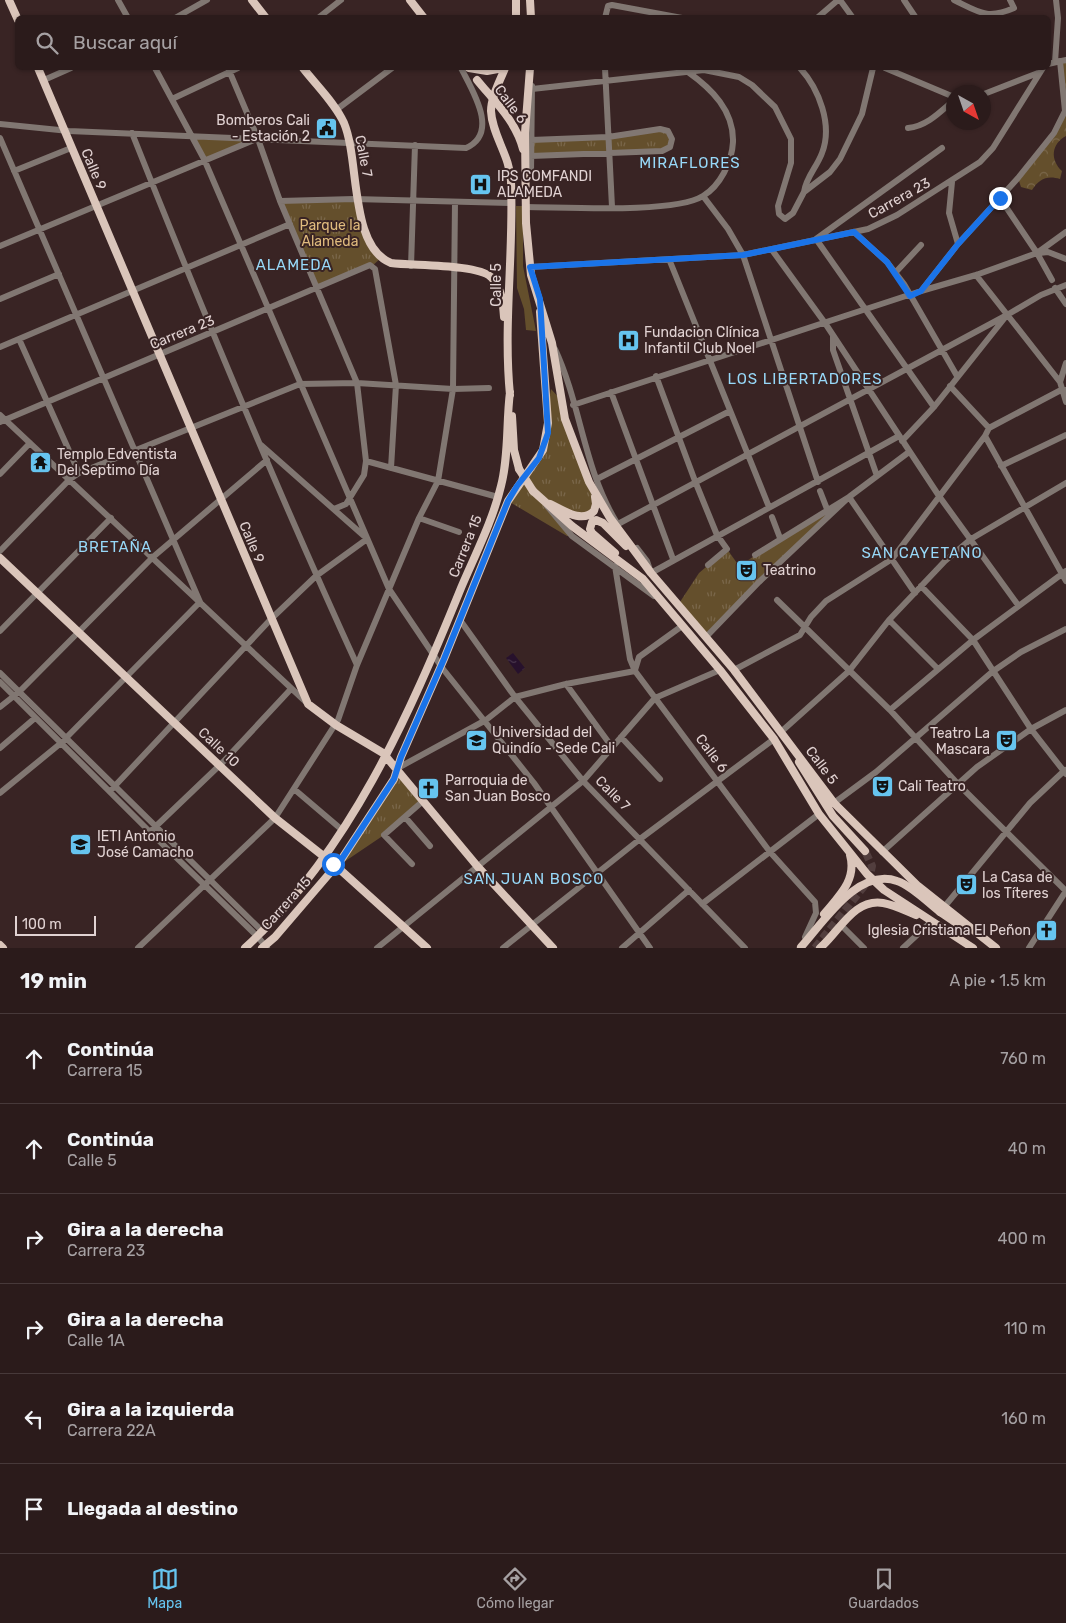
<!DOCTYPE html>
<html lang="es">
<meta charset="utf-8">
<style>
:root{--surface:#2b1b1b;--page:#332424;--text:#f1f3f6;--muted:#a6a1a3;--line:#47393a;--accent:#66c4ef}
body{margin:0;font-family:Rubik,sans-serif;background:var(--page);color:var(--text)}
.compass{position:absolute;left:946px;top:85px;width:45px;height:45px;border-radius:50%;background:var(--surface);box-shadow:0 1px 4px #0004;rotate:140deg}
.scale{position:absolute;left:15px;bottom:12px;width:81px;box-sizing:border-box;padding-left:5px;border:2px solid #e1d2d2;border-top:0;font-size:14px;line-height:18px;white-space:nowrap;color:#e1d2d2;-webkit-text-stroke:4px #392424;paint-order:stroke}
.stop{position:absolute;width:15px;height:15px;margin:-11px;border:4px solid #1a73e8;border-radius:50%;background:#fff}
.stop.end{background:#1a73e8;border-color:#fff;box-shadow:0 1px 5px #0008}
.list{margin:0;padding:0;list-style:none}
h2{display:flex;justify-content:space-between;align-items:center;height:65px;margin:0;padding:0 20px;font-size:21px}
h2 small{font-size:16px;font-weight:400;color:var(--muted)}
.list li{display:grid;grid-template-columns:32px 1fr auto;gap:15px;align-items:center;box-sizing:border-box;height:90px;padding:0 20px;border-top:1px solid var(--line)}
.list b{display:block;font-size:19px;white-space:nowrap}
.list p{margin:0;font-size:16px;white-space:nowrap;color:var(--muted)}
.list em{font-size:16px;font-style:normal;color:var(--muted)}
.icon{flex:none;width:28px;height:28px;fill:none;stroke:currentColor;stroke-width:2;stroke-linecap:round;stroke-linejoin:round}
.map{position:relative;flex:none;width:1066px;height:948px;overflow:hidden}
.search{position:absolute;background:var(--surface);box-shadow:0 1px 4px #0004;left:15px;right:15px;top:15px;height:55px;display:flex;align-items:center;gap:12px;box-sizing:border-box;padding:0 18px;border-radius:8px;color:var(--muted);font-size:19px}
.sheet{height:605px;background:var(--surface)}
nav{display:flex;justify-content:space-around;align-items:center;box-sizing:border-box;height:70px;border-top:1px solid var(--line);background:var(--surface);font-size:14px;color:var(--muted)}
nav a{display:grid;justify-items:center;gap:2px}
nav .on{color:var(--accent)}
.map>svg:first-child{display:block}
.grass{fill:#644f2c}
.forest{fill:url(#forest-crowns)}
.park{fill:url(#park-tufts);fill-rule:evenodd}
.water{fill:url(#water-ripples)}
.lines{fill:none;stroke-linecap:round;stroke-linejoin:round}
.major-tunnel{stroke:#523e3e;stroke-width:8;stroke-dasharray:8 4;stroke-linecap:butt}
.minor{stroke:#817772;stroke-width:6}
.major{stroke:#dac5ba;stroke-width:8}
.major-bridge{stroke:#dac5ba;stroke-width:8}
.route{stroke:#1a73e8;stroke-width:6}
.labels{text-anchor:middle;stroke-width:4;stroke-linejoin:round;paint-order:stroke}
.street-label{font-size:14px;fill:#e1d2d2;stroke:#392424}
.poi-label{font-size:14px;fill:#e1d2d2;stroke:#392424;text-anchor:start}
.park-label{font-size:14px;fill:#e0bb7e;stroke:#392424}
.neighbourhood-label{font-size:15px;letter-spacing:1px;fill:#97d8f8;stroke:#392424}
</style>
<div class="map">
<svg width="1066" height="948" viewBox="0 0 1066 948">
<defs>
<pattern id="forest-crowns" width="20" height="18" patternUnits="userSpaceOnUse" patternTransform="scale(1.25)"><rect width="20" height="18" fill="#644f2c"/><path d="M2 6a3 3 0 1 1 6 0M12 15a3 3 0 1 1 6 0" fill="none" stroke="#7a674a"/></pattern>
<pattern id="park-tufts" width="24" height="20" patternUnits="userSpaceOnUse" patternTransform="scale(1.25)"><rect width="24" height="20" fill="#644f2c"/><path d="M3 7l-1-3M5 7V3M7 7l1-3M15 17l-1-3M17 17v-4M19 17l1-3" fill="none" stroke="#7a674a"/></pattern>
<pattern id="water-ripples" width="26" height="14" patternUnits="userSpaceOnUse" patternTransform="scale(1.25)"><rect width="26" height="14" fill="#27112c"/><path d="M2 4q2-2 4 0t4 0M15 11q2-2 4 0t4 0" fill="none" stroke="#46334a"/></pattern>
</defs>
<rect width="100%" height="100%" fill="#392424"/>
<path class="grass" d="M 193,135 L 258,139 L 204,159 Z
M 516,206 L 523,206 L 523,266 L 536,331 L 526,330 L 524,309 L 517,288 Z"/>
<path class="forest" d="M 1066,60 L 1066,136 C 1051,144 1050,160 1062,171 L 1060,179 C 1047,175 1039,179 1032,190 L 1021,187 L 1018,178 L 1040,152 L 1065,111 L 1060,61 Z"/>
<path class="park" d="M 660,129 L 671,135 L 666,150 L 531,156 L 531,140 L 608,137 Z
M 354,199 L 364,232 L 381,258 L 372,266 L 317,287 L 280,201 Z
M 551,389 L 560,399 L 596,504 L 586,516 L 543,500 L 572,536 L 567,536 L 508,501 L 539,458 Z
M 827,509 L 833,513 L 706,637 L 678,605 L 699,573 L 727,549 L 739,566 ZM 745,563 L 750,563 L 754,567 L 754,573 L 750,577 L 745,577 L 741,573 L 741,567 Z
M 396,769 L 423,801 L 384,835 L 344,862 L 339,869 Z"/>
<path class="water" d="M 513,653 L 525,668 L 518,674 L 506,658 Z"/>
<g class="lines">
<path class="major-tunnel" d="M 815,948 L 869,880 L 872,866 L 865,851"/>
<path class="minor" d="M 118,0 L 128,18
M 840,0 L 853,18
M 904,0 L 916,18
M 954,0 C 979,12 987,20 1014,8 L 1010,0
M 175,18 L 207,0
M 318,18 L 341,0
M 605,18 L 608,6 L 612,5 L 682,18
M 817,18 L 838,0
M 1055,62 L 1058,18 L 1056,0
M 1048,64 L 1066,60
M 155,68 L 204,159 L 389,589 L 443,669 L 534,783 L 650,948
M 228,68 L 258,139 L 280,201 L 357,383 L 366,461 L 364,475 L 346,504 L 334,509
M 605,68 L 612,207
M 800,68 C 819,89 833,125 822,153 C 817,167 806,177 804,192
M 885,68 L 954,97
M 44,80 L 71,68
M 532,89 L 704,70 L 739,77 L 752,85 L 775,107 L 791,139 L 791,163 L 778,206 L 779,214 L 785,219 L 793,213 L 804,192 L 830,172 L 840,159 L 862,114 L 873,68
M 984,94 L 1038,73
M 172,99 L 238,68
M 336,110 L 392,68
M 0,124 L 69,131 L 466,148 C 500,133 472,90 461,68
M 908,128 C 927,126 940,112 954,100
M 132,133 C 203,312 277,490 357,665
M 0,138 L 200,602
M 531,140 L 608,137 L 660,129 L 668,131 L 672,139 L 670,147 L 662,151 L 531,156
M 14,171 L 71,148
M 526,182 L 531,173 L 532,86
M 952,182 L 949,213 L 958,244
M 703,196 L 728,229 L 743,255 L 818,482
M 1000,198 L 1037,253 L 1052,280
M 280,201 L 354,199 L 511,203
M 526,207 C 563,207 674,214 703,196 C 720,186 732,162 733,142 C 734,111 712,89 688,72
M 854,232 L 887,262 L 904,284 L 957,376
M 0,246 L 254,140
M 772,250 L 825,323 L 939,496 L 1018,605
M 1039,253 L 1048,252 L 1066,259
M 669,259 L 769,507
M 411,266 L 415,145
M 530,267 L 743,255 L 868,229 L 897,215 L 980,162 L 993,148 L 1043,68
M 895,273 L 921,245
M 976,275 L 1060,382 L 1066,402
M 1055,288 L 1066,304
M 921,291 L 958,244 L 1018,178 L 1054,133 L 1065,111 L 1060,61
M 0,299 L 59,274
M 833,336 L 833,350 L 877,476
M 19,339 L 79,473
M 0,347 L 290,224
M 555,349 C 581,405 584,470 617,523
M 656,376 L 695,481 L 717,535 L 727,549 L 708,565
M 1060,382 L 1066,363
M 950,386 L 989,428
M 611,392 L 673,559
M 573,405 L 921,291 L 976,275 L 1037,253 L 1066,232
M 934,407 L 816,239 L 942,148
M 0,415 L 307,703
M 0,422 L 370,265 L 375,269 L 396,385 L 391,468
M 985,436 L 1066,581
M 902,441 L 934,407 L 1007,315 L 1041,295 L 1066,285
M 261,445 L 364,536
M 366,461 L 498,497
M 1001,466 L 1066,435
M 0,474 L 30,443
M 597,479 L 730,411
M 820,491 L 827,509
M 849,497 L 915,593
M 547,506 L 572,536 L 654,596
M 772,517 L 780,538
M 419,518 L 459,532
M 618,524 L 1007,315
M 637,548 L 647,561 L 651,573 L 899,436
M 0,551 L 70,479 L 79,473 L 300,384 L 357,383 L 453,389 L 489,388
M 755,555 L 849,497 L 909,452
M 615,566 L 630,659 L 635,671 L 770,852 L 815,902 L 816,913 L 805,937
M 921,586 L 973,640 L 1031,729 L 1066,774
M 777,600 L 890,710 L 957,783 L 1066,891
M 460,620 L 515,697 L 583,781 L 745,948
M 889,620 L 937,668
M 0,631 L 111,518
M 706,637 L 759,582 L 849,497
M 635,670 L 639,657 L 682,626
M 734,670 L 800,635 L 811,617 L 826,601 L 892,559 L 985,436 L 989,428 L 1061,390 L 1066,390
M 0,673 L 263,932
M 0,682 L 150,832 L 258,937 L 267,948
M 566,684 L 612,747
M 0,707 L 19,692 L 153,557 L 267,460
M 890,710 L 973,640 L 1066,571
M 782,731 L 849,671 L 889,620 L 945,561 L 971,539 L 1066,483
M 621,737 L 660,779
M 0,748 L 35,718
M 396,769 L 486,720 L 515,697 L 566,684 L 635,671
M 112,789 L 271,619 L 316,576 L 367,539
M 294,789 L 341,829
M 0,793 L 61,743 L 200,602
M 834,803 L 876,772 L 992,672 L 1021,652 L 1066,629
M 405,817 L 430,846
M 152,830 L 223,762 L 290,690
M 882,852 L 977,767 L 1031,729 L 1066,710
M 412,864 L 384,835 L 423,801
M 702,904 L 819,814
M 945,906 L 1030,803 L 1065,770
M 841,925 L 864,948
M 138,948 L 275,818 L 338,720 L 357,665 L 419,518 L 438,481 L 453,389 L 455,202
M 377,948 L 583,781 L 655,698 L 720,670
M 503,948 L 640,839 L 774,739
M 622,948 L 689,890
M 903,948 L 932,921
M 1029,948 L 1066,891"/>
<path class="major" d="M 9,0 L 18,20
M 252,0 L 266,18
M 410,0 L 424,18
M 516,0 L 516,18
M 530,0 L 531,18
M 38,68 L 308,704 L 336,725 L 383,753 L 478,867 L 553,948
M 303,68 C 316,85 335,103 344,123 C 360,161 349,246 391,263 C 413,266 477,264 491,277 C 502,288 503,303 504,317
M 469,68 L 487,71 L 503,68
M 505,68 C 500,81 491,97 491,111 C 492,135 510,156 511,181 C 514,252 503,324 510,395
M 530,68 L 525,133 L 526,223 L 531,275 L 552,343 L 565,419 L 589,482 L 610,518 L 651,573 L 734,670 L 834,803 L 918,886 L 996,948
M 512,416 L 514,450 L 519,469
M 533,491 L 572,526 L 643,579 L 720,670 L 774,739 L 819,814 L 867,874 L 884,890 L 973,948
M 550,504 C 563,510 582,524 594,511 L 596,504 L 595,497
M 615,553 L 592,533 L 590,529 L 592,522 L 596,520 L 603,523 L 626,546
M 0,558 L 275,818 L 336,866 L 427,948
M 799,762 L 833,816 L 865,851
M 940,912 L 968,931
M 824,914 C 839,896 857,880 850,855
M 0,945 L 3,948
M 245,948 C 349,852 409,716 461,588 C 475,555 493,520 501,486 C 509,455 506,423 510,392
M 262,948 L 275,937 L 341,860 L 394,779 L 401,757 L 444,659 L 508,501 L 543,450 L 548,423 L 540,312
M 820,948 C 839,932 854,898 883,903 C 895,905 906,911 916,915"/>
<path class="major-bridge" d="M 477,80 C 494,101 516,121 523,149
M 519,469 L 533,491
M 801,947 C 823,923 858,867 897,881 C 912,886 927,902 940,912"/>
</g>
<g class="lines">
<path class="route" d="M 333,864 L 336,866 L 341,860 L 394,779 L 401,757 L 444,659 L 508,501 L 517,486 L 539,458 L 548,433 L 540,299 L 530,267 L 743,255 L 854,232 L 887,262 L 910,296 L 921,291 L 958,244 L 1000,198"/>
</g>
<defs>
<symbol id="civic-square" viewBox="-11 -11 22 22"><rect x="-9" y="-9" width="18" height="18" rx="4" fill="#66c4ef" stroke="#392424"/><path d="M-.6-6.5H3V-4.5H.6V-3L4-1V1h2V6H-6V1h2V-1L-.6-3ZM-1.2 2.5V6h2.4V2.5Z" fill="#111"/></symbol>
<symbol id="hospital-square" viewBox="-11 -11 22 22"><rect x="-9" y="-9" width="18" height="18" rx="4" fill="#66c4ef" stroke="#392424"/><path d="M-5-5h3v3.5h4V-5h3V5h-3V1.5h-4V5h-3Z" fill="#111"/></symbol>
<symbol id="temple-square" viewBox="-11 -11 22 22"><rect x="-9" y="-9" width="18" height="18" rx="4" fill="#66c4ef" stroke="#392424"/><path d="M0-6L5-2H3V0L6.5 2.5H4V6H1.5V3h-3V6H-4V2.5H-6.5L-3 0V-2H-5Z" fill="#111"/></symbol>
<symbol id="theatre-square" viewBox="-11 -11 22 22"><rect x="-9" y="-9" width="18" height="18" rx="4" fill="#66c4ef" stroke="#392424"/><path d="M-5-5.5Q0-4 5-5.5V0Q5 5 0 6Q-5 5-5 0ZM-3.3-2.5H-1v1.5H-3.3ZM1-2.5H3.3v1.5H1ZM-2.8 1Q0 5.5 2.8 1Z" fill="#111"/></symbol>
<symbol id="university-square" viewBox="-11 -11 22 22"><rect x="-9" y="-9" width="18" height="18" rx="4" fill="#66c4ef" stroke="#392424"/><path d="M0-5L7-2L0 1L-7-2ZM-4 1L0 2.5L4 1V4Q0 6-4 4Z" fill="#111"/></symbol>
<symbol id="church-square" viewBox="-11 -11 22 22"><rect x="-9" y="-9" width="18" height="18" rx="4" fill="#66c4ef" stroke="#392424"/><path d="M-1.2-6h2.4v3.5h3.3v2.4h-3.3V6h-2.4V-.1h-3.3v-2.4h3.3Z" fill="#111"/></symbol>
</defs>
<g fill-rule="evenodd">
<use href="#civic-square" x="314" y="116" width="25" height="25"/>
<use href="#hospital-square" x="468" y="172" width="25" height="25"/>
<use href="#hospital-square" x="616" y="328" width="25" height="25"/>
<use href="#temple-square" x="28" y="450" width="25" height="25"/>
<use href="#theatre-square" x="734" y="558" width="25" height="25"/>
<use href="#university-square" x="464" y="728" width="25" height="25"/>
<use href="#theatre-square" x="994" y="728" width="25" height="25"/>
<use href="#theatre-square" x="870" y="774" width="25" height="25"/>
<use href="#church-square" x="416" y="776" width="25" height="25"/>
<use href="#university-square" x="68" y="832" width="25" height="25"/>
<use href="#theatre-square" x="954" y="872" width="25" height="25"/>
<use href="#church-square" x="1034" y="918" width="25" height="25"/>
</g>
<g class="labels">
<g class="street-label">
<text transform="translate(511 104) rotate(53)" y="5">Calle 6</text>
<text transform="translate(364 156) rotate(79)" y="5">Calle 7</text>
<text transform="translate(94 169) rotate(67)" y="5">Calle 9</text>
<text transform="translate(899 198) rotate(-29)" y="5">Carrera 23</text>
<text transform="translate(496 285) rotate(-90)" y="5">Calle 5</text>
<text transform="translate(182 332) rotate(-22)" y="5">Carrera 23</text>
<text transform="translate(252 542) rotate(67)" y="5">Calle 9</text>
<text transform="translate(465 546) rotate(-68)" y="5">Carrera 15</text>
<text transform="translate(219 747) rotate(43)" y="5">Calle 10</text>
<text transform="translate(712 753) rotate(53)" y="5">Calle 6</text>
<text transform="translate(822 765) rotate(53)" y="5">Calle 5</text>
<text transform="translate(613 793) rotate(45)" y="5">Calle 7</text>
<text transform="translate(286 903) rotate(-48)" y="5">Carrera 15</text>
</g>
<g class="poi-label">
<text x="310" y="125" text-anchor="end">Bomberos Cali<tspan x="310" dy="16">- Estación 2</tspan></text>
<text x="497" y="181">IPS COMFANDI<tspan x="497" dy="16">ALAMEDA</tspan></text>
<text x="644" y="337">Fundacion Clínica<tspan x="644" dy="16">Infantil Club Noel</tspan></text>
<text x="57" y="459">Templo Edventista<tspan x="57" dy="16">Del Septimo Día</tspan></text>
<text x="763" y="575">Teatrino</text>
<text x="492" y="737">Universidad del<tspan x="492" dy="16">Quindío - Sede Cali</tspan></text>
<text x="990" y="738" text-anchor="end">Teatro La<tspan x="990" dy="16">Mascara</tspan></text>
<text x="445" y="785">Parroquia de<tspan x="445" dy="16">San Juan Bosco</tspan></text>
<text x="898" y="791">Cali Teatro</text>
<text x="97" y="841">IETI Antonio<tspan x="97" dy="16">José Camacho</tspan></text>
<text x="982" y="882">La Casa de<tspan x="982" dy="16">los Títeres</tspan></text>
<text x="1031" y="935" text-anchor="end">Iglesia Cristiana El Peñon</text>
</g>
<g class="park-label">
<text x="330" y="230">Parque la<tspan x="330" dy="16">Alameda</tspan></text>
</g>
<g class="neighbourhood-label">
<text x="690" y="168">MIRAFLORES</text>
<text x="294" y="270">ALAMEDA</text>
<text x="805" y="384">LOS LIBERTADORES</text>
<text x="115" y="552">BRETAÑA</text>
<text x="922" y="558">SAN CAYETANO</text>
<text x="534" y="884">SAN JUAN BOSCO</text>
</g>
</g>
</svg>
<svg class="compass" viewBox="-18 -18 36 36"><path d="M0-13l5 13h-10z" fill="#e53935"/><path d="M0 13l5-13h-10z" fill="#a6a1a3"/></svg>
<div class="scale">100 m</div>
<div class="stop" style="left:333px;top:864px"></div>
<div class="stop end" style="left:1000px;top:198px"></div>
<div class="search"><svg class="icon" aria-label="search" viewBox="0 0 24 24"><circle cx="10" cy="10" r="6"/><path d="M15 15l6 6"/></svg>Buscar aquí</div>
</div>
<section class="sheet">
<h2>19 min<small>A pie · 1.5 km</small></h2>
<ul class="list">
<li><svg class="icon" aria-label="ahead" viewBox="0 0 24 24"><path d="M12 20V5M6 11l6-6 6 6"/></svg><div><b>Continúa</b><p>Carrera 15</p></div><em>760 m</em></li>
<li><svg class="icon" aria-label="ahead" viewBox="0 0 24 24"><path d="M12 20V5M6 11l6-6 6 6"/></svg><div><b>Continúa</b><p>Calle 5</p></div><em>40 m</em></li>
<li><svg class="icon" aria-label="right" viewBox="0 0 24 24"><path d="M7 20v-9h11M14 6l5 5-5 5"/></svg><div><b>Gira a la derecha</b><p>Carrera 23</p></div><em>400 m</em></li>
<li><svg class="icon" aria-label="right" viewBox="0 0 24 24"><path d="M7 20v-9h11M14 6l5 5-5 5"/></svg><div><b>Gira a la derecha</b><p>Calle 1A</p></div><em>110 m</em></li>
<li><svg class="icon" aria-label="left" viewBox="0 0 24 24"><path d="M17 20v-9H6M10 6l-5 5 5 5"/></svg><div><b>Gira a la izquierda</b><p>Carrera 22A</p></div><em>160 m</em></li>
<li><svg class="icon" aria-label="arrive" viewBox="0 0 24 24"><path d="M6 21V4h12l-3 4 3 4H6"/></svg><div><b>Llegada al destino</b></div></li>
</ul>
</section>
<nav>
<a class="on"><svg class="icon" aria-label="map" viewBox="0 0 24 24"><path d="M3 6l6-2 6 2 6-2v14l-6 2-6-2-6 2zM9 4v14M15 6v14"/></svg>Mapa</a>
<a><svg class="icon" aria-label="directions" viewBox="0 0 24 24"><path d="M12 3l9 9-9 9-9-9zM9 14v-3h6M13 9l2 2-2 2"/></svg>Cómo llegar</a>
<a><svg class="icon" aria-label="saved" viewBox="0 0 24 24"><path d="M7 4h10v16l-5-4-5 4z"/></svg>Guardados</a>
</nav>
